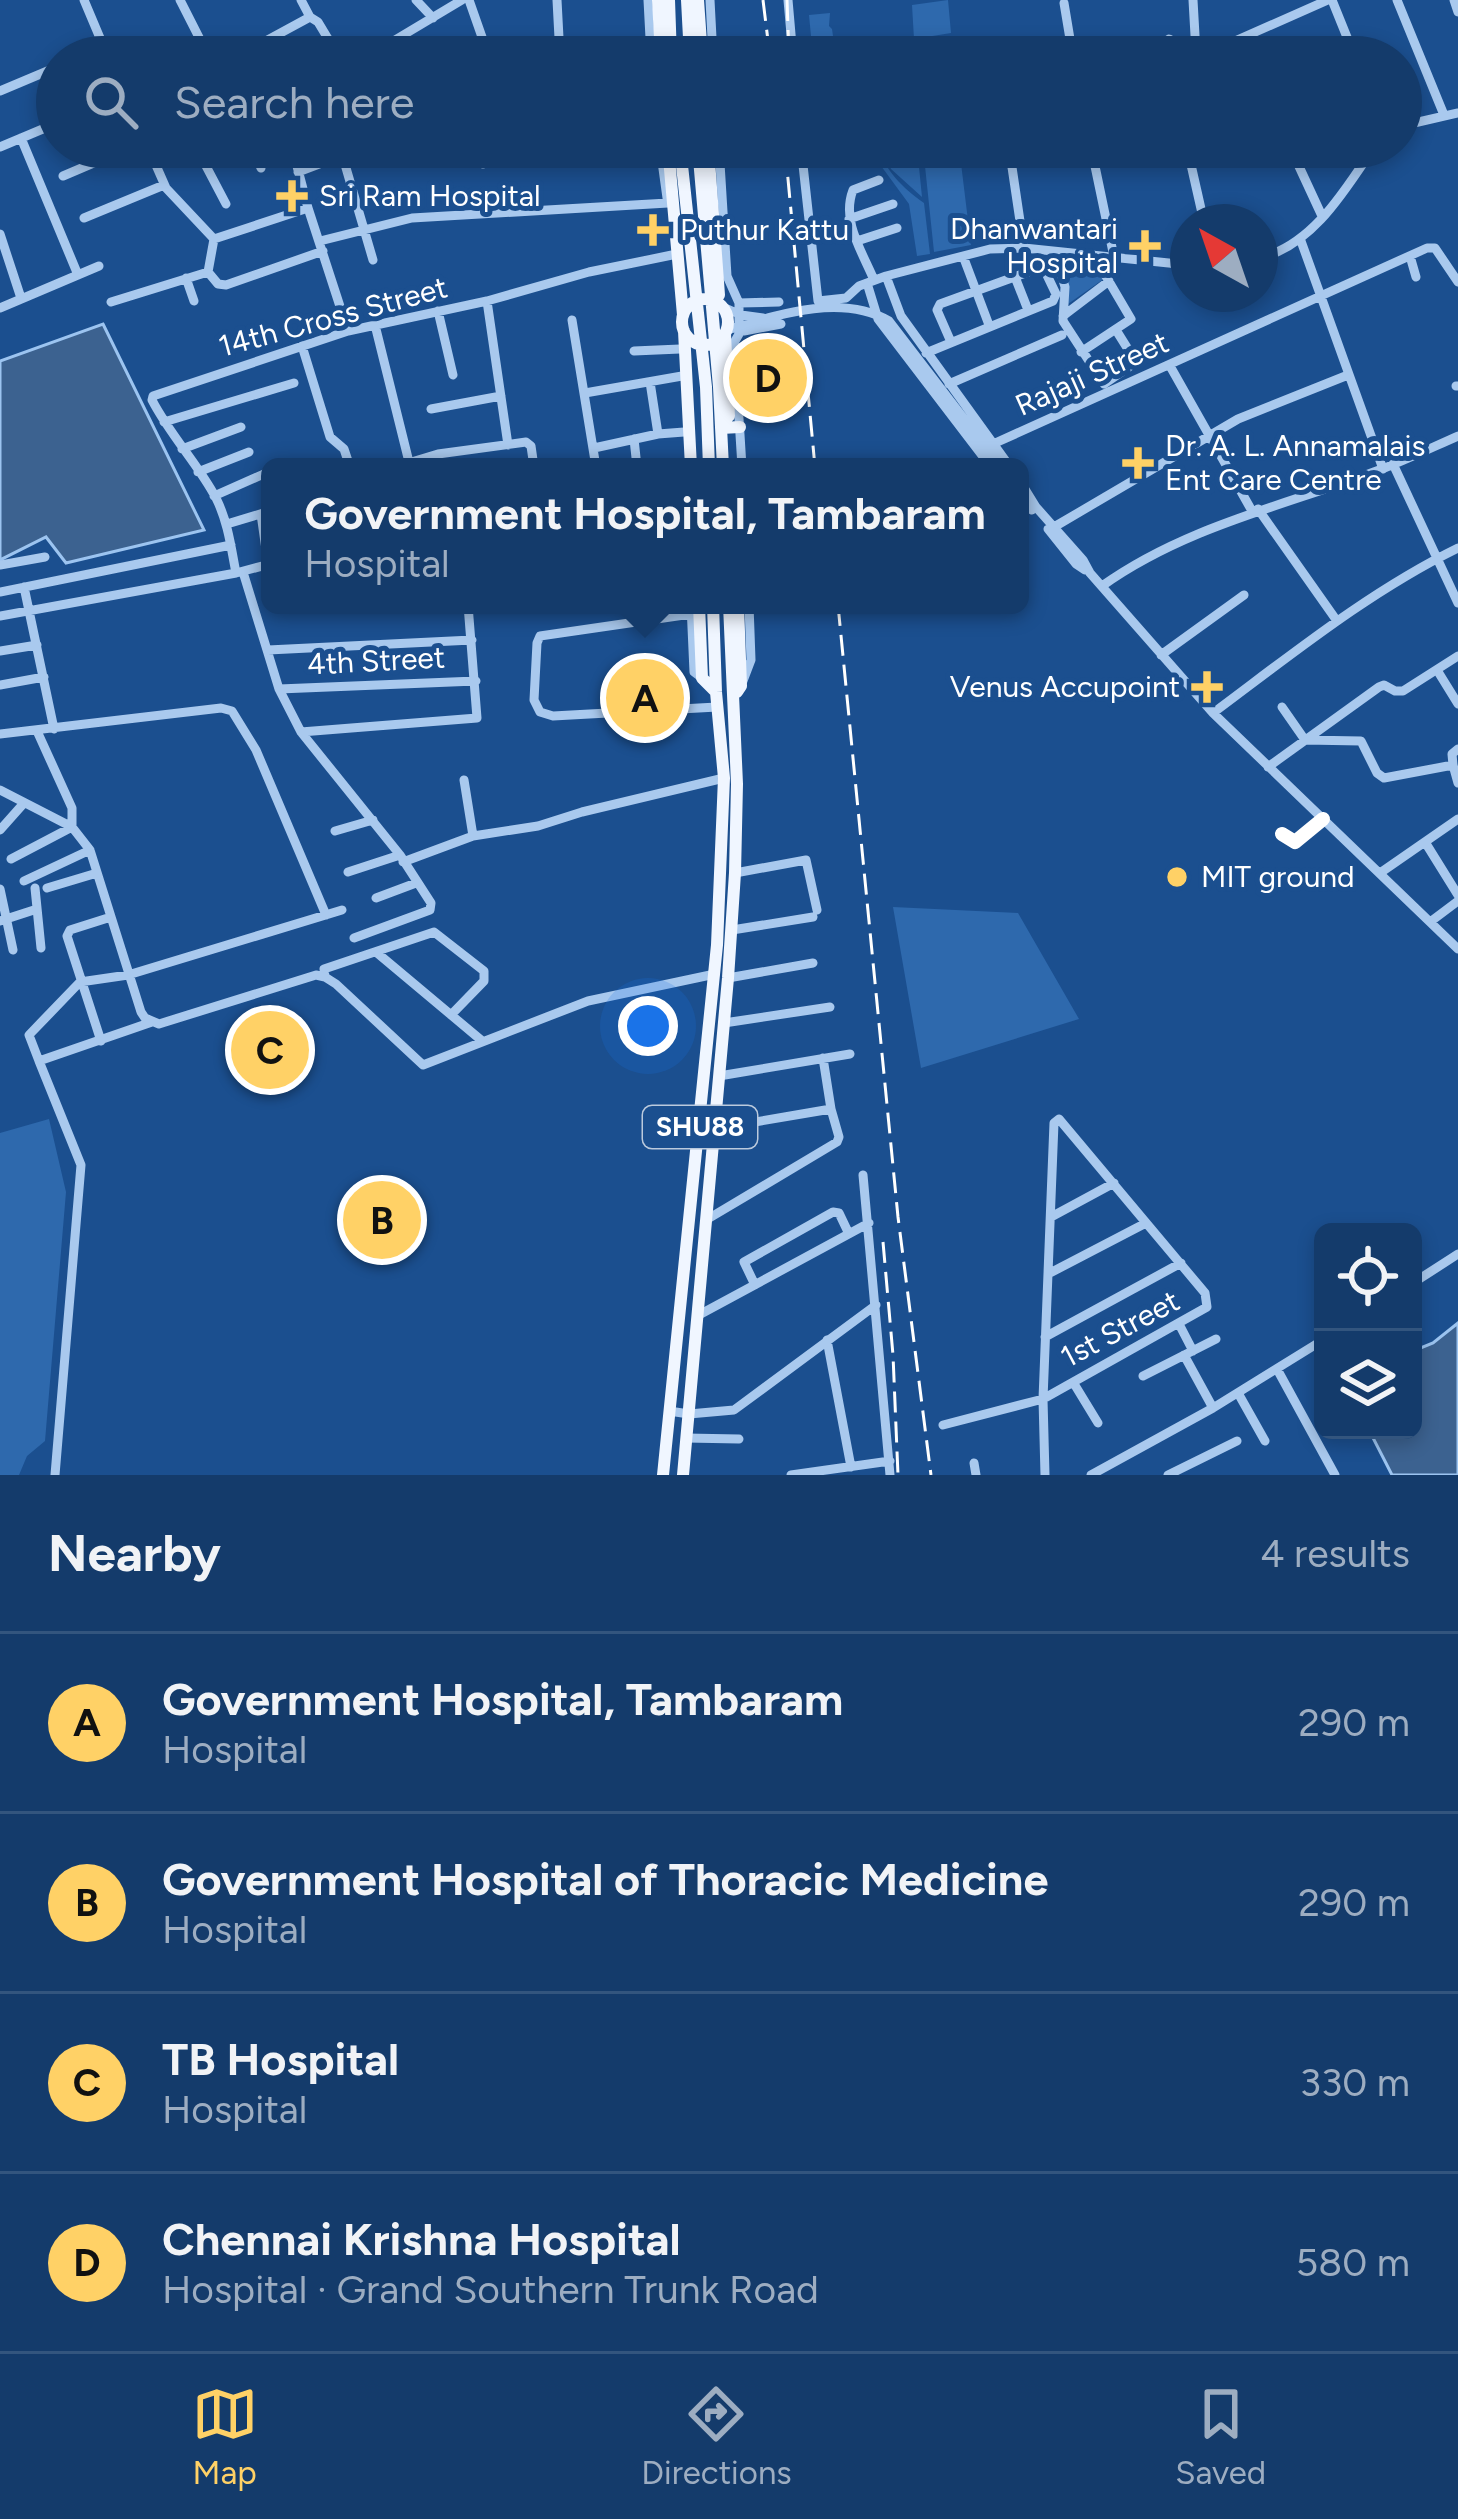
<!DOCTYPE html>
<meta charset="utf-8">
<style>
:root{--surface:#143b6b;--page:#214673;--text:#f1f3f6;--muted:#9dadc1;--line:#33557e;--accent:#ffd166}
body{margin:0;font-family:Figtree,sans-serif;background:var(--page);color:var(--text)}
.controls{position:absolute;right:36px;bottom:36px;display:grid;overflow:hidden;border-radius:18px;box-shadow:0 6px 18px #0003}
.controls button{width:108px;height:108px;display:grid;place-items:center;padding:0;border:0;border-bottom:3px solid var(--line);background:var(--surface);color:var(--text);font:60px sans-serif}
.compass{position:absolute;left:1170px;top:204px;width:108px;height:108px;border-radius:50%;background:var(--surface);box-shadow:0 6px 18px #0003;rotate:320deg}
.you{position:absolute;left:648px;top:1026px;width:42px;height:42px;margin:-30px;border:9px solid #fff;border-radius:50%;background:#1a73e8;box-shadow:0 0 0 18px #1a73e833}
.badge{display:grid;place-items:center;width:78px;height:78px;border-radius:50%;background:var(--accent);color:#111;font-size:39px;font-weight:700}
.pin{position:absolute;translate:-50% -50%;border:6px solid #fff;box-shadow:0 3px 12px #0006}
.popup{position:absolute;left:261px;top:458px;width:768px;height:156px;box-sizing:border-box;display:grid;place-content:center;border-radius:18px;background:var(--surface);filter:drop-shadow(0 3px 9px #0005);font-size:39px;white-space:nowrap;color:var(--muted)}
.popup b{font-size:45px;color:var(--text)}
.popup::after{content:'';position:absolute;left:50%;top:100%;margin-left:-24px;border:24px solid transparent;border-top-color:var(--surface)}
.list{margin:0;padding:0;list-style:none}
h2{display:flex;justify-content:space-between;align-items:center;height:156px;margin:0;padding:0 48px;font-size:51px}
h2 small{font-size:39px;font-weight:400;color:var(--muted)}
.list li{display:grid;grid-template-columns:78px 1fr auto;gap:36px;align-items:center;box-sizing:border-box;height:180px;padding:0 48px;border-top:3px solid var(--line)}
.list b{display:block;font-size:45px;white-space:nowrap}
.list p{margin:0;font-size:39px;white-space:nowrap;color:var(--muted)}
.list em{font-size:39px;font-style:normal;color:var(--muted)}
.icon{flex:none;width:66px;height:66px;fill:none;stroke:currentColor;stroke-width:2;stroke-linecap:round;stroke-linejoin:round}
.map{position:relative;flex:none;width:1458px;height:1475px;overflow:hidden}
.search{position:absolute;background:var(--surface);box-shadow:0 6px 18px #0003;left:36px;right:36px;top:36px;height:132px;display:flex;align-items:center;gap:30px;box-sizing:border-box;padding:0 42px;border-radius:66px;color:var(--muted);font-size:45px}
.sheet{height:876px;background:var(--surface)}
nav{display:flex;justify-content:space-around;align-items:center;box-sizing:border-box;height:168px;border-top:3px solid var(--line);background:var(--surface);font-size:33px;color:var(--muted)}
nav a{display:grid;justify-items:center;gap:6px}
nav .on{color:var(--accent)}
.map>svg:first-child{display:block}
.green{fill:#2e69ad}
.water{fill:#3c6290;stroke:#9cc4f0;stroke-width:3}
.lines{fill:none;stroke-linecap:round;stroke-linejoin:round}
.minor{stroke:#a9c9ee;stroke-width:9}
.major{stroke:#f0f6ff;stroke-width:12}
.highway{stroke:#fff;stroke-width:14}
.rail{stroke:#fff;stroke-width:3;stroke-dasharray:21 9;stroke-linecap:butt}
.poi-dot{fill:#ffd166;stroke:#1b4f8f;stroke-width:4.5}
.labels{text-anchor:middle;stroke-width:10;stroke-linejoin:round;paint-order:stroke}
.shield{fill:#1b4f8f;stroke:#bbcadd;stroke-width:3}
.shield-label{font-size:27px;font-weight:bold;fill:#fff}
.poi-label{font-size:30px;fill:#fff;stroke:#1b4f8f;text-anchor:start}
.street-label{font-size:30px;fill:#fff;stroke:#1b4f8f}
</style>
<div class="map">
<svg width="1458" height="1475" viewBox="0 0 1458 1475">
<rect width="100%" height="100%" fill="#1b4f8f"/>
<path class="green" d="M 948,0 L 951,33 L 914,39 L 912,5 Z
M 830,13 L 829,26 L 832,29 L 836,57 L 813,57 L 809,15 Z
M 846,147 L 876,147 C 888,172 901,187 924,203 L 930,254 L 917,256 L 909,204 L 873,155 L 852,155 Z
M 883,147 L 917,147 L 922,197 L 891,169 Z
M 923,147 L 959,147 L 971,245 L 934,252 Z
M 1065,258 L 1092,262 L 1105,278 L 1068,304 Z
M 893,907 L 1018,913 L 1079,1019 L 921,1068 Z
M 49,1119 L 66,1192 L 45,1441 L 27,1456 L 19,1475 L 0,1475 L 0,1133 Z"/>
<path class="water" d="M 103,324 L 204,530 L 66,563 L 46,537 L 0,560 L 0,361 Z
M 1458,1323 L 1458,1475 L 1392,1475 L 1369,1430 L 1413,1430 L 1413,1351 L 1433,1343 Z"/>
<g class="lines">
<path class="minor" d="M 84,0 L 108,57
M 180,0 L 209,57
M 416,0 L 433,18
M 469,0 L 489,57
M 557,0 L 560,57
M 648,0 L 651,57
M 710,0 L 713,57
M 788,0 L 793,57
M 1193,0 L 1196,53
M 1332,0 L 1355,57
M 1397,0 L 1444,115
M 1454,0 L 1458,12
M 1064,3 L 1073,57
M 310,17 L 318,22 L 339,57
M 994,48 L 996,57
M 1201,56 L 1328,0
M 81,57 L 104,47
M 236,57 L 310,17 L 301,0
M 355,57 L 380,49 L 462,0
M 1166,57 L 1164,43 L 1169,39 L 1203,57
M 0,91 L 57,67
M 1401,126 L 1458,113
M 21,138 L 78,275
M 0,147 L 57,123
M 196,147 L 226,204
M 252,147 L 261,168
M 292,147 L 308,208 L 348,331
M 607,147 L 628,152 L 661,153
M 660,147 L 667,198
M 719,147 L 727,276 L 739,303 L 739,334 L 735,341 L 735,354 L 742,467
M 801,147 L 818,301 L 846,298 L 859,286 L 886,276 L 990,249 L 1024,248 L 1188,265
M 1009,147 L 1024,248
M 1091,147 L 1114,257
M 1187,147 L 1204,222
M 1290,147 L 1322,216
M 483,164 L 483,147
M 156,165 L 195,147
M 298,172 L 335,158 L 344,161 L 373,260
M 63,176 L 131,147
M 84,218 L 164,185
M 849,219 L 893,204
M 0,234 L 21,298
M 214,239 L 308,208
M 320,241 L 412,218 L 668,203
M 857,241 L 897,228
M 1301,241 L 1383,469
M 1055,252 L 1065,287 L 1063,321 L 1104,384 L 1136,362 L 1116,330
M 963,256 L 989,325
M 1410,256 L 1416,277
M 1260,258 C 1313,245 1345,190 1374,147
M 208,272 L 218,284 L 226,285 L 323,251
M 886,276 L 901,316 L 1010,467
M 1015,277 L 1028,310
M 186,278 L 194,301
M 874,280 C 862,251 841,221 853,190 L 879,180
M 867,283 L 878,319 L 991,467
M 487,301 L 508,445
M 111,302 L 208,272 L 214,239 L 166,188 L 148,147
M 739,303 L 779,302
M 723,307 L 741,315 L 763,318
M 0,308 L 99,266
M 438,311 L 453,375
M 1063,316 L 1109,281
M 572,320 L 596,467
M 375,325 L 409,462
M 727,330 C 777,315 841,293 889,321 L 1001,467
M 744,331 L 781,324
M 302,346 L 330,437 L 344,449 L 350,467
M 634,351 L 680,349
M 1081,352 L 1131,319 L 1094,256
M 926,353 L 1053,301 L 1056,294 L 1045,271 L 1039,268 L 940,304 L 937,310 L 951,342
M 1170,366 L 1252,511
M 650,382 L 658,434
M 949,384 L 1062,335
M 1456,386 L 1458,386
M 585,393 L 682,376
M 431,409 L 501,396
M 164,422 L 294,383
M 634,439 L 637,467
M 993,444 L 1427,248 L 1435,248 L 1458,282
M 594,448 L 658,434 L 684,432
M 182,449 L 241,427
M 1393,464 L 1458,603
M 395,467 L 438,454 L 526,442 L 531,446 L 534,467
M 198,472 L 249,452
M 1020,481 L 1036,507 L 1083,560 L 1090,573 L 1213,713 L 1458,949
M 214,496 L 266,473
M 1020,503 L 1032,510
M 1258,509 L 1337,621
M 261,514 L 268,564
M 227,524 L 270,511
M 1054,527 L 1238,419 L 1348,375
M 1048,529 L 1076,564 L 1085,570
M 0,565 L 45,557
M 243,572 L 279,689 L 301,732 L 400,855 L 431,903 L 430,910 L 354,938
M 236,573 C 231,547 228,522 216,498 C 198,464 170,435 152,400 L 153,396 L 348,331 L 487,301 L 589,272 L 672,255
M 1102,586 C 1186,526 1287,505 1382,469 C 1408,459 1433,447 1458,436
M 24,587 L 54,729
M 0,592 L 231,545
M 691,605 L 694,672 L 702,678
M 691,614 L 540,636 L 537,643 L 534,700 L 540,712 L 553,716 L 717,707
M 0,616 L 236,573 L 270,564
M 268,650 L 472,640
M 0,651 L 37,645
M 1161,655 L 1244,595
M 1437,670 L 1458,704
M 743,681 L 751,660 L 749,605
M 0,685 L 44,677
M 279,689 L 476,681
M 1282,707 L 1305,740 L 1361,741 L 1377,773 L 1384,778 L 1453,765 L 1458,783
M 1213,713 C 1291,655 1370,591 1458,548
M 301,732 L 477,718 L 468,605
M 0,734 L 221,708 L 232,711 L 256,750 L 326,915
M 1453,765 L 1452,754 L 1458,749
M 1268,767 L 1379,687 L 1384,685 L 1395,691 L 1403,691 L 1458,656
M 464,780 L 473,836
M 0,790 L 72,827 L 90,850 L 141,1012 L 145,1018 L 159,1024 L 316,975 L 325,977 L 336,984 L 423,1065 L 588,1001 L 715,974
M 0,830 L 24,803
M 335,831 L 373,820
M 1425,842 L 1458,895
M 11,859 L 72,827 L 72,808 L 37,731
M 403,862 L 473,836 L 538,826 L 582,812 L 724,778
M 348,872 L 400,855
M 735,873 L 806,860 L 817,910
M 1380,873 L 1458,819
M 24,881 L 90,850
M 35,888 L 41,948
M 47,888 L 97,873
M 0,889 L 13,950
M 376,898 L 416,883
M 0,921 L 37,909
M 1430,922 L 1458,901
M 732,930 L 813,917
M 376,952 L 481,1040
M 325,977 L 324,969 L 434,932 L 484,971 L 484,981 L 451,1015
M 728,978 L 813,963
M 724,1023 L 830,1007
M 101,1041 L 67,936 L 70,930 L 111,917
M 39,1061 L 29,1035 L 80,982 L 128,975 L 342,910
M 719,1076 L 850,1054
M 714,1129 L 831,1109
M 863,1175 L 890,1475
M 1051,1217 L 1114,1183
M 706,1220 L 837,1142 L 839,1137 L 831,1109 L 823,1058
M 1048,1274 L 1146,1223
M 1413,1283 L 1458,1254
M 755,1285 L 744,1262 L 833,1212 L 839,1213 L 849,1234
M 697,1316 L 869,1223
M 1179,1324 L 1193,1351
M 1045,1337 L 1181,1263
M 827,1340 L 851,1467
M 1184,1355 L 1213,1408
M 1277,1369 L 1335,1475
M 1143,1376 L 1216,1339
M 1073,1382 L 1098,1423
M 1238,1393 L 1265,1441
M 669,1411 L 689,1414 L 734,1410 L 876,1305
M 943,1425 L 1043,1399 L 1207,1307 L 1205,1293 L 1059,1119 L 1054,1123 L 1043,1399 L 1045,1475
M 686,1438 L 739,1439
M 974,1463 L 976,1475
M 55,1475 L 81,1165 L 39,1061 L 152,1022
M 791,1475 L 890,1461
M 1091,1475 L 1213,1408 L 1323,1340
M 1168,1475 L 1237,1441"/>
<path class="major" d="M 658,0 L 661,57
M 669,0 L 671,57
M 687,0 L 690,57
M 698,0 L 702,57
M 668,147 L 683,315
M 680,147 L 706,387 L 709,467
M 698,147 L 719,387 L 723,467
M 708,147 L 719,295
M682 322a23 23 0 1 1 46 0a23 23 0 1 1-46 0Z
M 684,331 L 691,467
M 725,334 L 729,416
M 721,428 L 740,427
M 699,605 L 702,678 L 715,691
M 737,692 L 741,686 L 738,605
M 663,1475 L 717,945 L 724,778 L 716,692 L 713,605
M 683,1475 L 728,978 L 735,873 L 737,784 L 729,605"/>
<path class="highway" d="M 1282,834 L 1295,842 L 1323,819"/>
<path class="rail" d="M 763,0 L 770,57
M 787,0 L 789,57
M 785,147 L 815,467
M 838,605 L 898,1217 L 931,1475
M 883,1242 L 893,1355 L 898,1475"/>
</g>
<g class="poi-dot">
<path d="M286 178h12v12h12v12h-12v12h-12v-12h-12v-12h12z"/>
<path d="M647 212h12v12h12v12h-12v12h-12v-12h-12v-12h12z"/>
<path d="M1139 228h12v12h12v12h-12v12h-12v-12h-12v-12h12z"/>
<path d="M1132 445h12v12h12v12h-12v12h-12v-12h-12v-12h12z"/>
<path d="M1201 669h12v12h12v12h-12v12h-12v-12h-12v-12h12z"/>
<circle cx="1177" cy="877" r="12"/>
</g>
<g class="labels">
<rect class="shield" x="643" y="1106" width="114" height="42" rx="9"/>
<g class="shield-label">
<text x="700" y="1136">SHU88</text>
</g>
<g class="poi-label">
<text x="319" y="206">Sri Ram Hospital</text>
<text x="1118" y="239" text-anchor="end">Dhanwantari<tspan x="1118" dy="34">Hospital</tspan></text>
<text x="680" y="240">Puthur Kattu</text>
<text x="1165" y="456">Dr. A. L. Annamalais<tspan x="1165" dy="34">Ent Care Centre</tspan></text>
<text x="1180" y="697" text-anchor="end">Venus Accupoint</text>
<text x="1201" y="887">MIT ground</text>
</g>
<g class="street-label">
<text transform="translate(333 317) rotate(-15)" y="10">14th Cross Street</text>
<text transform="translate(1092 374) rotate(-24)" y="10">Rajaji Street</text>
<text transform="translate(376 661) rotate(-3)" y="10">4th Street</text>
<text transform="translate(1120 1329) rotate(-28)" y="10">1st Street</text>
</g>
</g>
</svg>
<div class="controls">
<button><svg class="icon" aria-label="locate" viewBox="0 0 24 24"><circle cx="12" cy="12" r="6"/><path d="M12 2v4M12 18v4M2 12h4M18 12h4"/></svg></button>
<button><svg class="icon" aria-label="layers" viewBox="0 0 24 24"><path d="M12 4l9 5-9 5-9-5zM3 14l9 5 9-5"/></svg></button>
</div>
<svg class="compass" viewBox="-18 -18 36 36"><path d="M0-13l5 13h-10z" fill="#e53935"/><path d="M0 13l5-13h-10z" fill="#9dadc1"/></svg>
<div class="you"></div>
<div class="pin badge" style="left:645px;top:698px">A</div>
<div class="popup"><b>Government Hospital, Tambaram</b>Hospital</div>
<div class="pin badge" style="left:382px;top:1220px">B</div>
<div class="pin badge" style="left:270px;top:1050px">C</div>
<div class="pin badge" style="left:768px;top:378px">D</div>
<div class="search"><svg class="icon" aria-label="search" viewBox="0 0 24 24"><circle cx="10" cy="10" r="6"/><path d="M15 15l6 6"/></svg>Search here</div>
</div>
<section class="sheet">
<h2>Nearby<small>4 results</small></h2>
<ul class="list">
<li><span class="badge">A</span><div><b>Government Hospital, Tambaram</b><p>Hospital</p></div><em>290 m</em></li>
<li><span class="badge">B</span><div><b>Government Hospital of Thoracic Medicine</b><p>Hospital</p></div><em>290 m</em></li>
<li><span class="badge">C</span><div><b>TB Hospital</b><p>Hospital</p></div><em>330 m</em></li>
<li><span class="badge">D</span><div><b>Chennai Krishna Hospital</b><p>Hospital · Grand Southern Trunk Road</p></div><em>580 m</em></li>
</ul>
</section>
<nav>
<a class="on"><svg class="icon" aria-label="map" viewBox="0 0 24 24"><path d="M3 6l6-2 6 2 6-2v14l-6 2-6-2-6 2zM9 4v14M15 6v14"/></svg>Map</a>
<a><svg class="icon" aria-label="directions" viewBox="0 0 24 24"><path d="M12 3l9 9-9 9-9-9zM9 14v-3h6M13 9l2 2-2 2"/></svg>Directions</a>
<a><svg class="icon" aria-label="saved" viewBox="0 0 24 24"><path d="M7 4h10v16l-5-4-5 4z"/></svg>Saved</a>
</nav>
